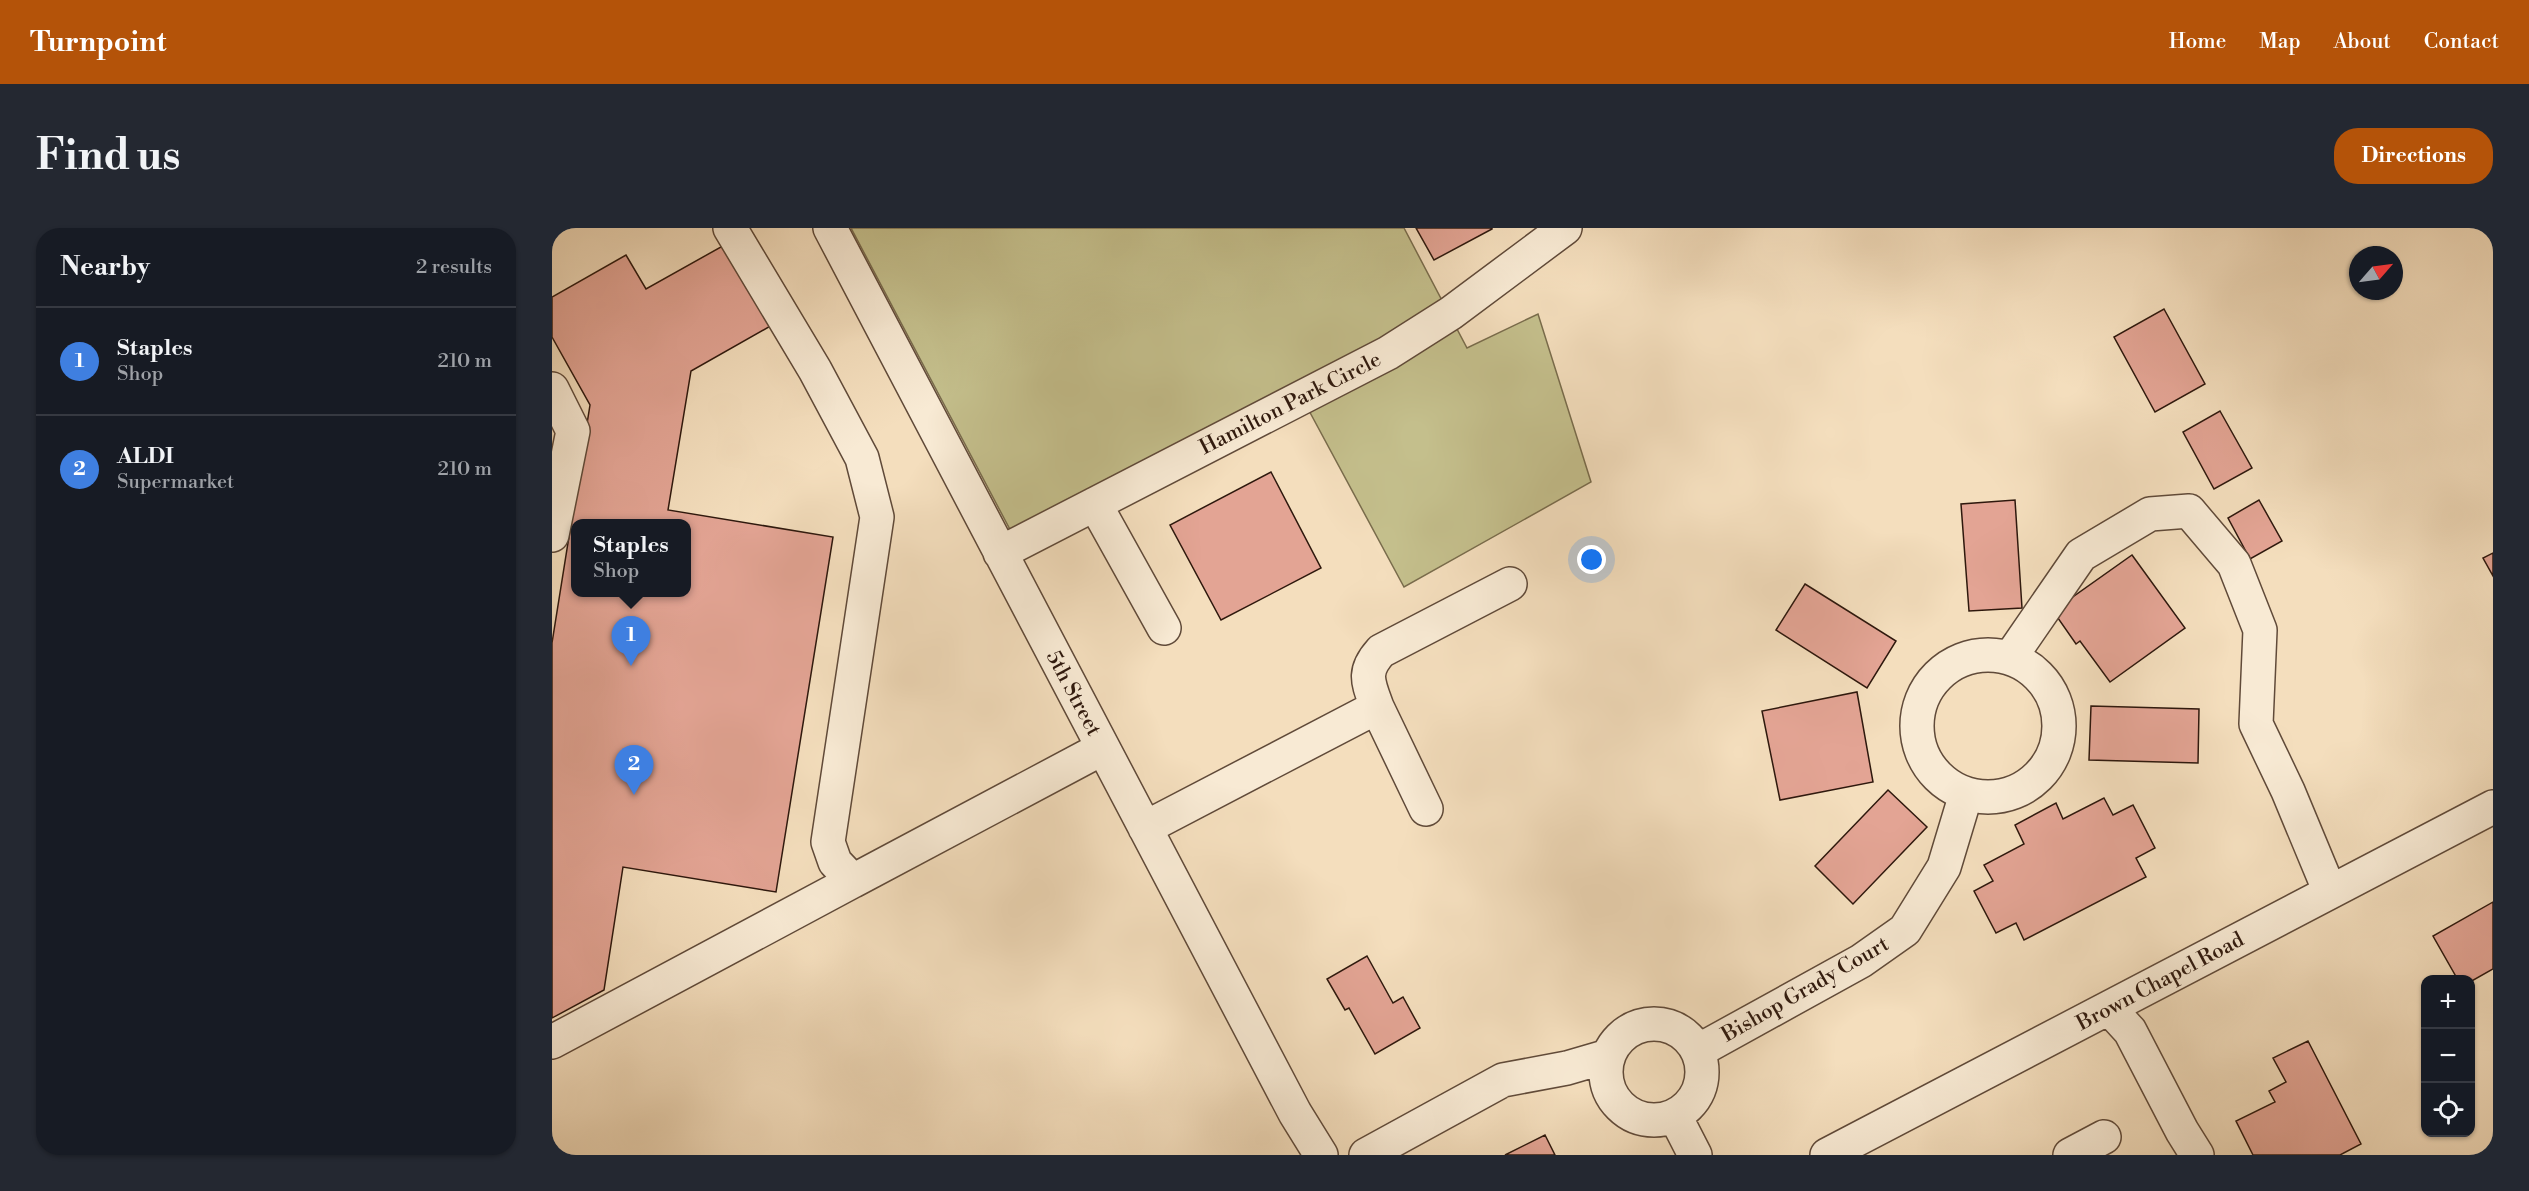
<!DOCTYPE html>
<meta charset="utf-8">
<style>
:root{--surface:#171b24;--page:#242831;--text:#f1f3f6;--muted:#9ea1a6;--line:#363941;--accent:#b45309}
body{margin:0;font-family:"Libre Bodoni",serif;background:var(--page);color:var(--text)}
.controls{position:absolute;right:18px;bottom:18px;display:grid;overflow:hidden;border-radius:12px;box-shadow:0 2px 4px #0004}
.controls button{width:54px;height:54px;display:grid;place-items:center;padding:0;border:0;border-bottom:2px solid var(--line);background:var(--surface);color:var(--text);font:30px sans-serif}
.compass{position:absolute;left:1797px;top:18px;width:54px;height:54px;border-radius:50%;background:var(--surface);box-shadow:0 2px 4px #0004;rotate:62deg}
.you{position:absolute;left:1040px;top:332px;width:21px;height:21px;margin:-15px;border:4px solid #fff;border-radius:50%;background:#1a73e8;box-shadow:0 0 0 9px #1a73e833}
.badge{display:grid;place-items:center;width:39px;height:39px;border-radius:50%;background:var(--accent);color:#fff;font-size:20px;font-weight:700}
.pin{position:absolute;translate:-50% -50px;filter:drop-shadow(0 2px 3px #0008)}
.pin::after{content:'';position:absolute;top:32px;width:21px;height:18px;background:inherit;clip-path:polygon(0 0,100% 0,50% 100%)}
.popup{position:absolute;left:19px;top:291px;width:120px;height:78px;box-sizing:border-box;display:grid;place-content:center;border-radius:12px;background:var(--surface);filter:drop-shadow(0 2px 4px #0005);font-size:20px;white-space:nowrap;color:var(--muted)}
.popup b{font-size:22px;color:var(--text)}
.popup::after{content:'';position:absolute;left:50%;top:100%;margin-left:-12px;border:12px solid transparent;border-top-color:var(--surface)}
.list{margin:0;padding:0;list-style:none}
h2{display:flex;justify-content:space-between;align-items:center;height:78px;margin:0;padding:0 24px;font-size:26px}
h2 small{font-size:20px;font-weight:400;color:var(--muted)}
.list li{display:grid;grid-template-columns:39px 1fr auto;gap:18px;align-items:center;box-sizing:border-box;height:108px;padding:0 24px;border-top:2px solid var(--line)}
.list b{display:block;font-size:22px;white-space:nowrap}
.list p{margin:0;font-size:20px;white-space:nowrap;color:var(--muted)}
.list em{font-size:20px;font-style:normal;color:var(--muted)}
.icon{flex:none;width:33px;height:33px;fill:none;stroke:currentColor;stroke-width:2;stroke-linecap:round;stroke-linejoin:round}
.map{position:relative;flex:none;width:1941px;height:927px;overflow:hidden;border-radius:24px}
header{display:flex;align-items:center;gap:36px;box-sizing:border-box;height:84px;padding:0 30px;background:var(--accent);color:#fff}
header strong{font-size:28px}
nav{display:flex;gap:33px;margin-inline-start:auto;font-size:21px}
.intro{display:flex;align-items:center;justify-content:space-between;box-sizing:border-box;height:144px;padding:0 36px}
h1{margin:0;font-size:42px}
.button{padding:15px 27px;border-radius:24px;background:var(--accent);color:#fff;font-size:21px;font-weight:700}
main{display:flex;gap:36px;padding:0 36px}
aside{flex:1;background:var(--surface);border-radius:24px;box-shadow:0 2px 4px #0004}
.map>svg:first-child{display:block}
.green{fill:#c4bf8c;stroke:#796c4c;stroke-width:1.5}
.building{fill:#e3a494;stroke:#2e180d;stroke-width:1.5;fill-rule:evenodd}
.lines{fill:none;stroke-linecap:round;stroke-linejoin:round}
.minor-casing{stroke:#604a39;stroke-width:36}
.minor{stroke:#f8ead4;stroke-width:33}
.labels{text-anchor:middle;stroke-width:4.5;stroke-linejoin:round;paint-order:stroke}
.street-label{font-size:21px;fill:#2e180d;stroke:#f8ead4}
</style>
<header>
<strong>Turnpoint</strong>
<nav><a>Home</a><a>Map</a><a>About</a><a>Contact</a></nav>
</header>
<div class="intro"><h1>Find us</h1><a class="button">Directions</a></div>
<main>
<aside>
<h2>Nearby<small>2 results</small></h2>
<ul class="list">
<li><span class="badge" style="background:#3f7fe0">1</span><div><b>Staples</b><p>Shop</p></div><em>210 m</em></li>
<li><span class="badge" style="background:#3f7fe0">2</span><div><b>ALDI</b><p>Supermarket</p></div><em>210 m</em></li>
</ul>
</aside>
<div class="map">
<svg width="1941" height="927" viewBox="0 0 1941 927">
<rect width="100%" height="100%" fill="#f4debd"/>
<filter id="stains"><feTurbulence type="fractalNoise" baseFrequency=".00333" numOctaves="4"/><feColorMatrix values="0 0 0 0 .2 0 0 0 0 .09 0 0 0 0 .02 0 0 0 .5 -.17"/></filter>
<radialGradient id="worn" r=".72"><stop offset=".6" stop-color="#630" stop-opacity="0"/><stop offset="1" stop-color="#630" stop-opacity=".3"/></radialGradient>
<path class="green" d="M 299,0 L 852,0 L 915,120 L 986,86 L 1039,254 L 852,359 L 755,179 L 473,330 Z"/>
<path class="building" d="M 864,0 L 940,0 L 940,1 L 882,32 Z
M 176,15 L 222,96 L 139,143 L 116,282 L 281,309 L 224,664 L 71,639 L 52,762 L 0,790 L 0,415 L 38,177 L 0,109 L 0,69 L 74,27 L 94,61 ZM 23,296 L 134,296 L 134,364 L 23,364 Z
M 1612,81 L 1653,156 L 1603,184 L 1562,109 Z
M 1668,183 L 1700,240 L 1662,261 L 1631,204 Z
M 719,244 L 769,340 L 669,392 L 618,297 Z
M 1463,272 L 1470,380 L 1417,383 L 1409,276 Z
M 1707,272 L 1730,313 L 1698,331 L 1676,290 Z
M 1941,325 L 1941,348 L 1931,330 Z
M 1580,327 L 1633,400 L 1558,454 L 1528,413 L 1524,416 L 1501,383 Z
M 1253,356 L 1344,413 L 1315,460 L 1224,402 Z
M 1305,464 L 1321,554 L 1228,572 L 1210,483 Z
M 1539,478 L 1647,481 L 1646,535 L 1537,532 Z
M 1336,562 L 1375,599 L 1301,676 L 1263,638 Z
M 1552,570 L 1561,587 L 1581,577 L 1603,620 L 1584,630 L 1594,649 L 1472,712 L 1464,695 L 1444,705 L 1422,663 L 1441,653 L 1432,637 L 1472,616 L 1463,597 L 1504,575 L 1511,591 Z
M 1941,674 L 1941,741 L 1918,754 L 1918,752 L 1906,752 L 1881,708 Z
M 815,728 L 841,775 L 851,769 L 868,800 L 823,826 L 797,780 L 793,782 L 775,751 Z
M 1756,813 L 1809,916 L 1788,927 L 1701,927 L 1684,893 L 1723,874 L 1717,863 L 1734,854 L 1721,830 Z
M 993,907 L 1003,927 L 953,927 Z"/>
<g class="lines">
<defs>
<path id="minor" d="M 178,0 L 263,142 L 310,230 L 325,289 L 276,614 L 283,634 L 301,653 L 551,520
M 278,0 L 743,885 L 769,927
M 0,161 L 21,203 L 0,307
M 543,276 L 612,400
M 448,325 L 836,125 L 899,85 L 1013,0
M1365 498a71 71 0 1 1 142 0a71 71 0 1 1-142 0Z
M 1458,430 L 1529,327 L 1598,286 L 1637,283 L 1682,336 L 1708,402 L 1704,496 L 1736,563 L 1778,664
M 825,479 C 816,454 810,444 829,423 L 958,356
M 593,600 L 825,479 L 874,581
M 1557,780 L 1578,803 L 1630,903 L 1645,927
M1054 844a48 48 0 1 1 96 0a48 48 0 1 1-96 0Z
M 0,814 L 301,653
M 1146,823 L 1309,733 L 1353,702 L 1392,639 L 1414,566
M 1123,888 L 1143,927
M 814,927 L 951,852 L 1015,840 L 1056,828
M 1275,927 L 1941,579
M 1518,927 L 1552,909"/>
</defs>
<use href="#minor" class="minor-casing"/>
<use href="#minor" class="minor"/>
</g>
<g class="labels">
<g class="street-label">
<text transform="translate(738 175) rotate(-27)" y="7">Hamilton Park Circle</text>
<text transform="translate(522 465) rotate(62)" y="7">5th Street</text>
<text transform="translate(1608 753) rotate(-28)" y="7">Brown Chapel Road</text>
<text transform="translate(1253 761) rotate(-30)" y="7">Bishop Grady Court</text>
</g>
</g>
<rect width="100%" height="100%" filter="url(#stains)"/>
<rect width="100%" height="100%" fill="url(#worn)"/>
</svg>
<div class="controls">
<button>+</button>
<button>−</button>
<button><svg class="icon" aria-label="locate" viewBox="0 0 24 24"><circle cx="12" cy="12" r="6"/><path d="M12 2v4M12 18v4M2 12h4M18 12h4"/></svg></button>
</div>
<svg class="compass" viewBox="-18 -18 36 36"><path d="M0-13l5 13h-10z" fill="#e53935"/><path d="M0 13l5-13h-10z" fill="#9ea1a6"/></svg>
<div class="you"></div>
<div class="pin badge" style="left:79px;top:438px;background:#3f7fe0">1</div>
<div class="popup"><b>Staples</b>Shop</div>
<div class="pin badge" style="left:82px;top:567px;background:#3f7fe0">2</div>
</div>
</main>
